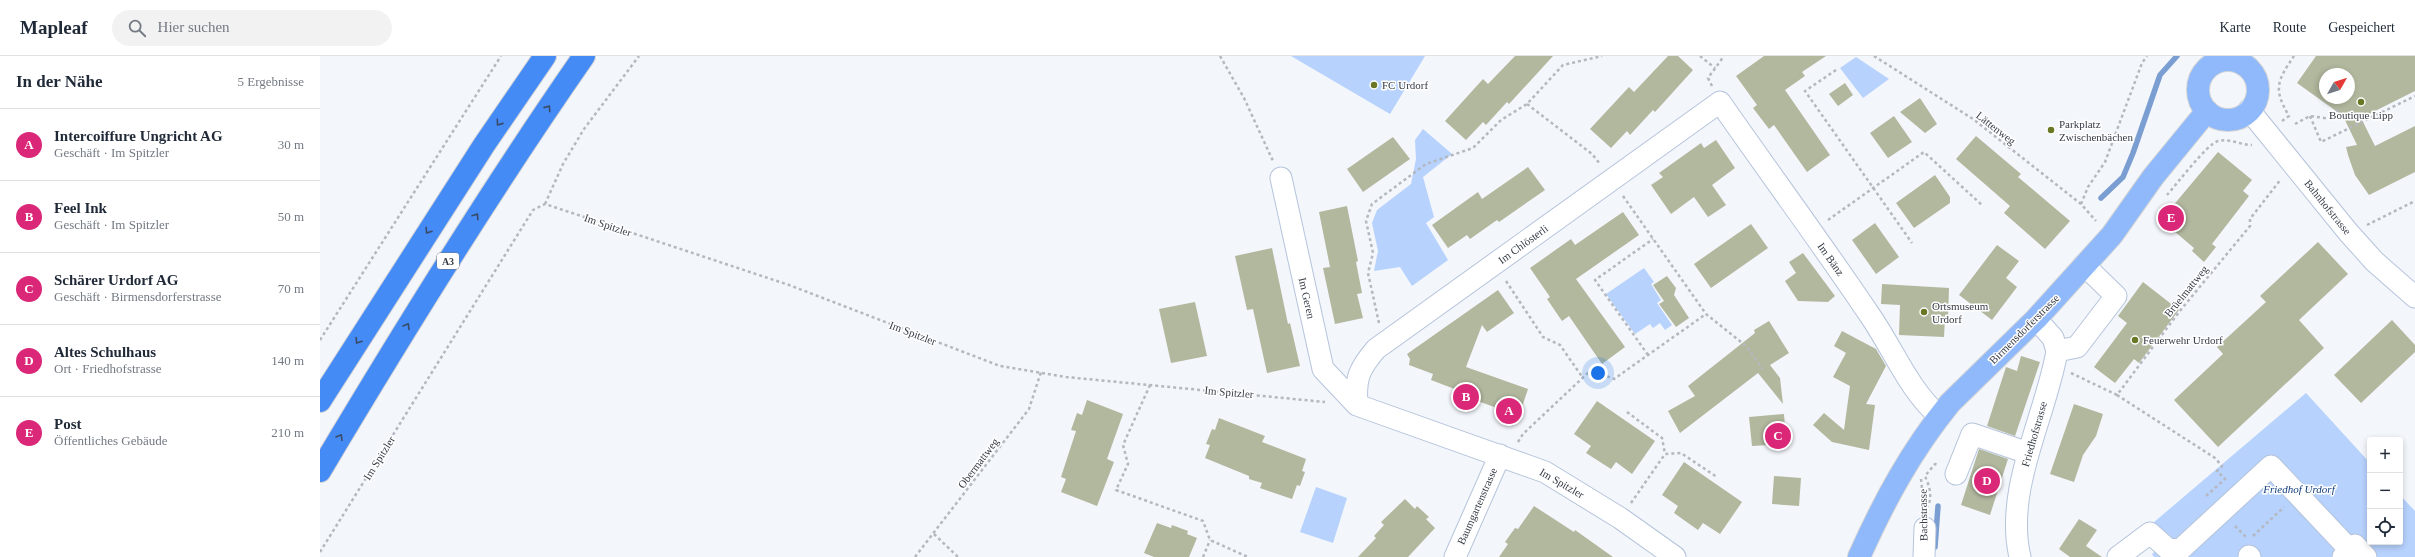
<!DOCTYPE html>
<html lang="de">
<meta charset="utf-8">
<style>
:root{--surface:#fff;--page:#f2f2f3;--text:#1f2937;--muted:#747a83;--line:#e0e1e3;--accent:#db2777}
body{margin:0;font-family:Georgia,serif;background:var(--page);color:var(--text)}
.controls{position:absolute;right:12px;bottom:12px;display:grid;overflow:hidden;border-radius:4px;box-shadow:0 2px 6px #0003}
.controls button{width:36px;height:36px;display:grid;place-items:center;padding:0;border:0;border-bottom:1px solid var(--line);background:var(--surface);color:var(--text);font:20px sans-serif}
.compass{position:absolute;left:1999px;top:12px;width:36px;height:36px;border-radius:50%;background:var(--surface);box-shadow:0 2px 6px #0003;rotate:51deg}
.you{position:absolute;left:1278px;top:317px;width:14px;height:14px;margin:-10px;border:3px solid #fff;border-radius:50%;background:#1a73e8;box-shadow:0 0 0 6px #1a73e833}
.badge{display:grid;place-items:center;width:26px;height:26px;border-radius:50%;background:var(--accent);color:#fff;font-size:13px;font-weight:700}
.pin{position:absolute;translate:-50% -50%;border:2px solid #fff;box-shadow:0 1px 4px #0006}
.list{margin:0;padding:0;list-style:none}
h2{display:flex;justify-content:space-between;align-items:center;height:52px;margin:0;padding:0 16px;font-size:17px}
h2 small{font-size:13px;font-weight:400;color:var(--muted)}
.list li{display:grid;grid-template-columns:26px 1fr auto;gap:12px;align-items:center;box-sizing:border-box;height:72px;padding:0 16px;border-top:1px solid var(--line)}
.list b{display:block;font-size:15px;white-space:nowrap}
.list p{margin:0;font-size:13px;white-space:nowrap;color:var(--muted)}
.list em{font-size:13px;font-style:normal;color:var(--muted)}
.icon{flex:none;width:22px;height:22px;fill:none;stroke:currentColor;stroke-width:2;stroke-linecap:round;stroke-linejoin:round}
.map{position:relative;flex:none;width:2095px;height:501px;overflow:hidden}
header{display:flex;align-items:center;gap:24px;box-sizing:border-box;height:56px;padding:0 20px;background:var(--surface);border-bottom:1px solid var(--line)}
header strong{font-size:19px}
nav{display:flex;gap:22px;margin-inline-start:auto;font-size:14px}
.search{width:280px;height:36px;background:var(--page);display:flex;align-items:center;gap:10px;box-sizing:border-box;padding:0 14px;border-radius:22px;color:var(--muted);font-size:15px}
main{display:flex}
aside{flex:1;background:var(--surface)}
.map>svg:first-child{display:block}
.green{fill:#b6d2fd}
.lines{fill:none;stroke-linecap:round;stroke-linejoin:round}
.stream{stroke:#7a9dd2;stroke-width:5.5}
.building{fill:#b2b89e;fill-rule:evenodd}
.minor-casing{stroke:#b5c4db;stroke-width:23}
.major-casing{stroke:#d3d4d6;stroke-width:24}
.highway-casing{stroke:#d3d4d6;stroke-width:24}
.path{stroke:#b4b8bf;stroke-width:2.5;stroke-dasharray:3 3;stroke-linecap:butt}
.minor{stroke:#fff;stroke-width:21}
.major{stroke:#8fb9fa;stroke-width:22}
.highway{stroke:#458bf6;stroke-width:22}
.oneway{stroke:#384b68}
.poi-dot{fill:#6a7724;stroke:#fff;stroke-width:1.5}
.labels{text-anchor:middle;stroke-width:3;stroke-linejoin:round;paint-order:stroke}
.shield{fill:#fff;stroke:#72767d;stroke-width:1}
.shield-label{font-size:10px;font-weight:bold;fill:#353b45}
.poi-label{font-size:11px;fill:#353b45;stroke:#fff;text-anchor:start}
.street-label{font-size:11px;fill:#353b45;stroke:#fff}
.park-label{font-size:11px;font-style:italic;fill:#113d7c;stroke:#fff}
</style>
<header>
<strong>Mapleaf</strong>
<div class="search"><svg class="icon" aria-label="search" viewBox="0 0 24 24"><circle cx="10" cy="10" r="6"/><path d="M15 15l6 6"/></svg>Hier suchen</div>
<nav><a>Karte</a><a>Route</a><a>Gespeichert</a></nav>
</header>
<main>
<aside>
<h2>In der Nähe<small>5 Ergebnisse</small></h2>
<ul class="list">
<li><span class="badge">A</span><div><b>Intercoiffure Ungricht AG</b><p>Geschäft · Im Spitzler</p></div><em>30 m</em></li>
<li><span class="badge">B</span><div><b>Feel Ink</b><p>Geschäft · Im Spitzler</p></div><em>50 m</em></li>
<li><span class="badge">C</span><div><b>Schärer Urdorf AG</b><p>Geschäft · Birmensdorferstrasse</p></div><em>70 m</em></li>
<li><span class="badge">D</span><div><b>Altes Schulhaus</b><p>Ort · Friedhofstrasse</p></div><em>140 m</em></li>
<li><span class="badge">E</span><div><b>Post</b><p>Öffentliches Gebäude</p></div><em>210 m</em></li>
</ul>
</aside>
<div class="map">
<svg width="2095" height="501" viewBox="0 0 2095 501">
<rect width="100%" height="100%" fill="#f3f6fb"/>
<path class="green" d="M 971,0 L 1105,0 L 1070,58 Z
M 1536,1 L 1569,23 L 1543,42 L 1520,12 Z
M 1103,73 L 1132,98 L 1103,121 L 1114,161 L 1106,167 L 1128,204 L 1092,230 L 1080,211 L 1054,215 L 1058,195 L 1052,167 L 1057,154 L 1091,128 L 1096,103 L 1095,84 Z
M 1324,212 L 1334,226 L 1331,228 L 1341,244 L 1337,247 L 1352,269 L 1345,274 L 1340,267 L 1333,272 L 1330,268 L 1315,278 L 1286,238 Z
M 1986,337 L 2050,407 L 2050,486 L 2080,486 L 2080,439 L 2095,455 L 2095,501 L 1834,501 L 1832,498 L 1848,484 L 1833,467 Z
M 996,431 L 1027,442 L 1013,487 L 980,476 Z"/>
<g class="lines">
<path class="stream" d="M 1781,142 L 1803,121 L 1813,97 L 1840,19 L 1857,0
M 1615,491 L 1618,450"/>
</g>
<path class="building" d="M 1195,0 L 1233,0 L 1189,48 L 1187,46 L 1166,69 L 1163,66 L 1146,84 L 1125,65 L 1163,23 L 1168,28 Z
M 1348,0 L 1358,0 L 1373,14 L 1335,56 L 1333,54 L 1310,79 L 1307,75 L 1291,92 L 1270,73 L 1309,31 L 1314,36 Z
M 1444,0 L 1506,0 L 1482,16 L 1485,20 L 1465,34 L 1510,99 L 1487,116 L 1454,69 L 1449,73 L 1433,52 L 1437,49 L 1416,20 Z
M 1996,0 L 2095,0 L 2095,35 L 2041,62 L 2055,90 L 2095,70 L 2095,116 L 2049,139 L 2035,119 L 2028,99 L 2026,91 L 2037,89 L 2023,60 L 1977,27 ZM 2005,18 L 2029,18 L 2029,42 L 2005,42 Z
M 1525,27 L 1533,39 L 1518,50 L 1509,38 Z
M 1600,42 L 1617,68 L 1605,77 L 1580,56 Z
M 1574,60 L 1592,86 L 1568,102 L 1550,77 Z
M 1656,80 L 1701,118 L 1698,121 L 1750,165 L 1725,193 L 1684,157 L 1690,150 L 1636,103 Z
M 1073,81 L 1090,103 L 1043,136 L 1027,113 Z
M 1396,84 L 1415,112 L 1392,129 L 1406,149 L 1388,161 L 1374,141 L 1351,158 L 1331,129 L 1343,121 L 1339,117 L 1381,87 L 1384,92 Z
M 1898,96 L 1932,124 L 1923,135 L 1929,140 L 1892,188 L 1896,191 L 1884,206 L 1872,195 L 1874,192 L 1841,164 Z
M 1208,111 L 1225,134 L 1179,166 L 1177,164 L 1150,183 L 1147,179 L 1128,192 L 1112,169 L 1158,136 L 1162,143 Z
M 1615,119 L 1630,141 L 1630,147 L 1594,172 L 1576,147 Z
M 1027,150 L 1038,205 L 1036,206 L 1042,237 L 1037,238 L 1043,262 L 1015,268 L 1003,212 L 1010,211 L 999,156 Z
M 1303,156 L 1319,179 L 1256,223 L 1305,291 L 1282,308 L 1249,260 L 1242,265 L 1227,243 L 1230,241 L 1210,212 L 1251,183 L 1255,189 Z
M 1555,167 L 1579,201 L 1556,218 L 1532,184 Z
M 1431,168 L 1448,192 L 1391,232 L 1374,208 Z
M 1998,186 L 2028,218 L 1979,264 L 2004,292 L 1898,391 L 1854,344 L 1903,298 L 1897,291 L 1946,246 L 1940,240 Z
M 1677,189 L 1699,205 L 1686,222 L 1697,231 L 1672,264 L 1639,239 Z
M 952,192 L 968,268 L 970,267 L 980,310 L 947,317 L 933,253 L 927,254 L 915,200 Z
M 1483,197 L 1515,240 L 1508,246 L 1478,245 L 1465,225 L 1476,217 L 1469,206 Z
M 1347,220 L 1356,232 L 1354,239 L 1369,262 L 1356,271 L 1339,248 L 1344,245 L 1333,229 Z
M 1823,226 L 1859,254 L 1819,307 L 1814,303 L 1795,327 L 1774,311 L 1807,267 L 1798,260 Z
M 1562,228 L 1629,232 L 1628,263 L 1625,262 L 1624,281 L 1579,279 L 1580,249 L 1561,248 Z
M 1178,234 L 1194,257 L 1167,276 L 1162,269 L 1146,311 L 1208,333 L 1199,360 L 1144,340 L 1145,337 L 1111,324 L 1113,318 L 1089,309 L 1090,303 L 1087,298 Z
M 875,246 L 887,300 L 851,307 L 839,253 Z
M 2072,264 L 2095,289 L 2095,296 L 2041,347 L 2014,319 Z
M 1449,265 L 1469,297 L 1450,309 L 1460,322 L 1463,348 L 1438,317 L 1360,377 L 1348,355 L 1375,340 L 1368,330 L 1435,277 L 1434,274 Z
M 1522,275 L 1556,293 L 1566,310 L 1546,348 L 1555,349 L 1549,394 L 1512,386 L 1493,369 L 1504,357 L 1524,374 L 1530,330 L 1513,321 L 1526,297 L 1514,290 Z
M 1701,300 L 1720,306 L 1695,380 L 1667,370 L 1686,311 L 1697,315 Z
M 767,344 L 803,358 L 787,403 L 794,406 L 777,450 L 741,436 L 746,423 L 741,421 L 756,375 L 751,374 L 757,357 L 762,359 Z
M 1277,345 L 1335,385 L 1312,418 L 1296,406 L 1291,413 L 1266,397 L 1271,390 L 1254,378 Z
M 1754,348 L 1783,358 L 1776,380 L 1763,399 L 1754,426 L 1730,418 Z
M 1464,358 L 1466,383 L 1463,388 L 1432,390 L 1429,361 Z
M 899,362 L 945,380 L 942,386 L 986,403 L 982,415 L 985,416 L 980,430 L 977,429 L 972,443 L 940,432 L 942,427 L 929,423 L 929,420 L 885,402 L 890,389 L 886,388 L 892,373 L 895,374 Z
M 1659,393 L 1688,403 L 1670,459 L 1641,449 Z
M 1364,406 L 1422,446 L 1400,478 L 1383,467 L 1378,474 L 1354,457 L 1358,450 L 1342,439 Z
M 1454,420 L 1481,422 L 1479,450 L 1452,448 Z
M 1085,443 L 1095,453 L 1097,450 L 1109,461 L 1106,463 L 1115,472 L 1088,501 L 1038,501 L 1056,482 L 1054,480 L 1064,469 L 1061,466 Z
M 1214,450 L 1254,476 L 1255,474 L 1293,501 L 1179,501 L 1188,488 L 1185,486 L 1195,472 L 1198,473 Z
M 1759,463 L 1777,474 L 1766,490 L 1782,501 L 1750,501 L 1739,493 Z
M 837,467 L 851,472 L 852,469 L 868,475 L 867,478 L 877,482 L 869,501 L 834,501 L 824,497 Z"/>
<g class="lines">
<defs>
<path id="minor" d="M 1929,54 L 2028,176 L 2054,205 L 2095,241
M 961,122 L 1003,313 L 1037,349 L 1225,416 L 1300,462 L 1355,501
M 1737,295 L 1757,291 L 1796,240 L 1764,209
M 1037,349 C 1035,322 1039,313 1056,293 L 1400,46 C 1450,118 1502,188 1551,261 C 1573,293 1589,334 1619,360
M 1636,418 L 1652,378 L 1708,397
M 1929,500 L 1930,501
M 1135,501 L 1180,399
M 1604,501 L 1605,472
M 1700,501 C 1684,433 1726,360 1737,295 L 1733,282 L 1716,263
M 1798,501 L 1830,477 L 1849,494 L 1861,493 L 1951,410 L 2030,494
M 2023,501 L 2035,489 L 2046,501"/>
<path id="major" d="M1878 34a30 30 0 1 1 60 0a30 30 0 1 1-60 0Z
M 1539,501 C 1564,445 1591,395 1630,347 L 1716,263 L 1792,179 L 1833,121 L 1887,55"/>
<path id="highway" d="M 0,345 L 164,89 L 225,0
M 0,415 C 84,274 170,135 264,0"/>
</defs>
<use href="#minor" class="minor-casing"/>
<use href="#major" class="major-casing"/>
<use href="#highway" class="highway-casing"/>
<path class="path" d="M 900,0 L 924,42 L 953,105
M 1380,0 L 1395,12
M 1554,0 L 1653,63 L 1761,148 L 1776,165
M 1516,14 L 1485,35 L 1592,187
M 1392,30 L 1388,22 L 1404,0
M 1207,48 L 1272,98 L 1280,108
M 1990,60 L 2001,86 L 2095,40
M 1962,65 L 1969,60 C 1953,33 1957,25 1974,0
M 1975,68 L 1990,60 L 2012,63 L 2019,52
M 1847,139 C 1857,128 1887,88 1898,85 C 1910,82 1920,89 1932,89
M 1303,140 L 1386,258 L 1426,290 L 1443,313
M 225,148 L 243,108 L 264,73 L 319,0
M 1761,148 L 1768,131 L 1785,106 L 1822,7 L 1827,0
M 1508,164 L 1604,96 L 1663,150
M 2047,169 L 2095,145
M 1186,225 L 1223,281 L 1240,289 L 1263,322
M 1059,267 L 1048,217 L 1053,197 L 1046,165 L 1052,148 L 1106,108 L 1153,92 L 1181,64 L 1207,48 L 1243,9 L 1282,0
M 0,284 L 181,0
M 1328,299 L 1275,224 L 1333,183
M 1751,317 L 1797,339 L 1859,256 L 1930,170 L 1930,163 L 1961,123
M 830,329 L 803,389 L 808,408 L 796,434 L 883,465 L 890,484 L 928,501
M 1797,339 L 1895,402 L 1902,410 L 1897,415 L 1905,423 L 1887,439 L 1889,441
M 1307,356 L 1342,382 L 1345,398
M 1198,386 L 1203,378 L 1271,314 L 1294,323 L 1386,258
M 1601,423 L 1604,453
M 1311,447 L 1345,398 L 1361,397 L 1397,421
M 1606,452 C 1614,443 1609,429 1605,420 L 1615,408 L 1618,409
M 1915,470 L 1926,481
M 614,478 L 638,501
M 1933,480 L 1964,451
M 0,496 L 213,154 L 225,148 L 469,229 L 680,310 L 746,321 L 1005,346
M 595,501 L 709,353 L 721,316
M 883,501 L 890,484"/>
<use href="#minor" class="minor"/>
<use href="#major" class="major"/>
<use href="#highway" class="highway"/>
</g>
<defs><path id="oneway-chevron" d="M-2-3.5L2.5 0L-2 3.5" fill="none" stroke-width="1.6" stroke-linecap="round" stroke-linejoin="round"/></defs>
<g class="oneway">
<use href="#oneway-chevron" transform="translate(228 52) rotate(-55)"/>
<use href="#oneway-chevron" transform="translate(179 67) rotate(125)"/>
<use href="#oneway-chevron" transform="translate(156 160) rotate(-57)"/>
<use href="#oneway-chevron" transform="translate(108 175) rotate(123)"/>
<use href="#oneway-chevron" transform="translate(87 270) rotate(-59)"/>
<use href="#oneway-chevron" transform="translate(38 285) rotate(122)"/>
<use href="#oneway-chevron" transform="translate(20 381) rotate(-59)"/>
</g>
<g class="poi-dot">
<circle cx="1054" cy="29" r="4"/>
<circle cx="2041" cy="46" r="4"/>
<circle cx="1731" cy="74" r="4"/>
<circle cx="1604" cy="256" r="4"/>
<circle cx="1815" cy="284" r="4"/>
</g>
<g class="labels">
<rect class="shield" x="117" y="197" width="22" height="16" rx="3"/>
<g class="shield-label">
<text x="128" y="209">A3</text>
</g>
<g class="poi-label">
<text x="1062" y="33">FC Urdorf</text>
<text x="2041" y="63" text-anchor="middle">Boutique Lipp</text>
<text x="1739" y="72">Parkplatz<tspan x="1739" dy="13">Zwischenbächen</tspan></text>
<text x="1612" y="254">Ortsmuseum<tspan x="1612" dy="13">Urdorf</tspan></text>
<text x="1823" y="288">Feuerwehr Urdorf</text>
</g>
<g class="street-label">
<text transform="translate(1676 72) rotate(38)" y="4">Lättenweg</text>
<text transform="translate(2008 151) rotate(51)" y="4">Bahnhofstrasse</text>
<text transform="translate(288 169) rotate(19)" y="4">Im Spitzler</text>
<text transform="translate(1203 188) rotate(-36)" y="4">Im Chlösterli</text>
<text transform="translate(1511 203) rotate(55)" y="4">Im Bänz</text>
<text transform="translate(1866 235) rotate(-51)" y="4">Brüelmattweg</text>
<text transform="translate(987 242) rotate(77)" y="4">Im Geren</text>
<text transform="translate(1704 273) rotate(-45)" y="4">Birmensdorferstrasse</text>
<text transform="translate(593 277) rotate(21)" y="4">Im Spitzler</text>
<text transform="translate(909 336) rotate(5)" y="4">Im Spitzler</text>
<text transform="translate(1714 378) rotate(-74)" y="4">Friedhofstrasse</text>
<text transform="translate(59 402) rotate(-58)" y="4">Im Spitzler</text>
<text transform="translate(658 407) rotate(-53)" y="4">Obermattweg</text>
<text transform="translate(1242 427) rotate(30)" y="4">Im Spitzler</text>
<text transform="translate(1157 450) rotate(-66)" y="4">Baumgartenstrasse</text>
<text transform="translate(1603 459) rotate(-91)" y="4">Bachstrasse</text>
</g>
<g class="park-label">
<text x="1979" y="437">Friedhof Urdorf</text>
</g>
</g>
</svg>
<div class="controls">
<button>+</button>
<button>−</button>
<button><svg class="icon" aria-label="locate" viewBox="0 0 24 24"><circle cx="12" cy="12" r="6"/><path d="M12 2v4M12 18v4M2 12h4M18 12h4"/></svg></button>
</div>
<svg class="compass" viewBox="-18 -18 36 36"><path d="M0-13l5 13h-10z" fill="#e53935"/><path d="M0 13l5-13h-10z" fill="#747a83"/></svg>
<div class="you"></div>
<div class="pin badge" style="left:1189px;top:355px">A</div>
<div class="pin badge" style="left:1146px;top:341px">B</div>
<div class="pin badge" style="left:1458px;top:380px">C</div>
<div class="pin badge" style="left:1667px;top:425px">D</div>
<div class="pin badge" style="left:1851px;top:162px">E</div>
</div>
</main>
